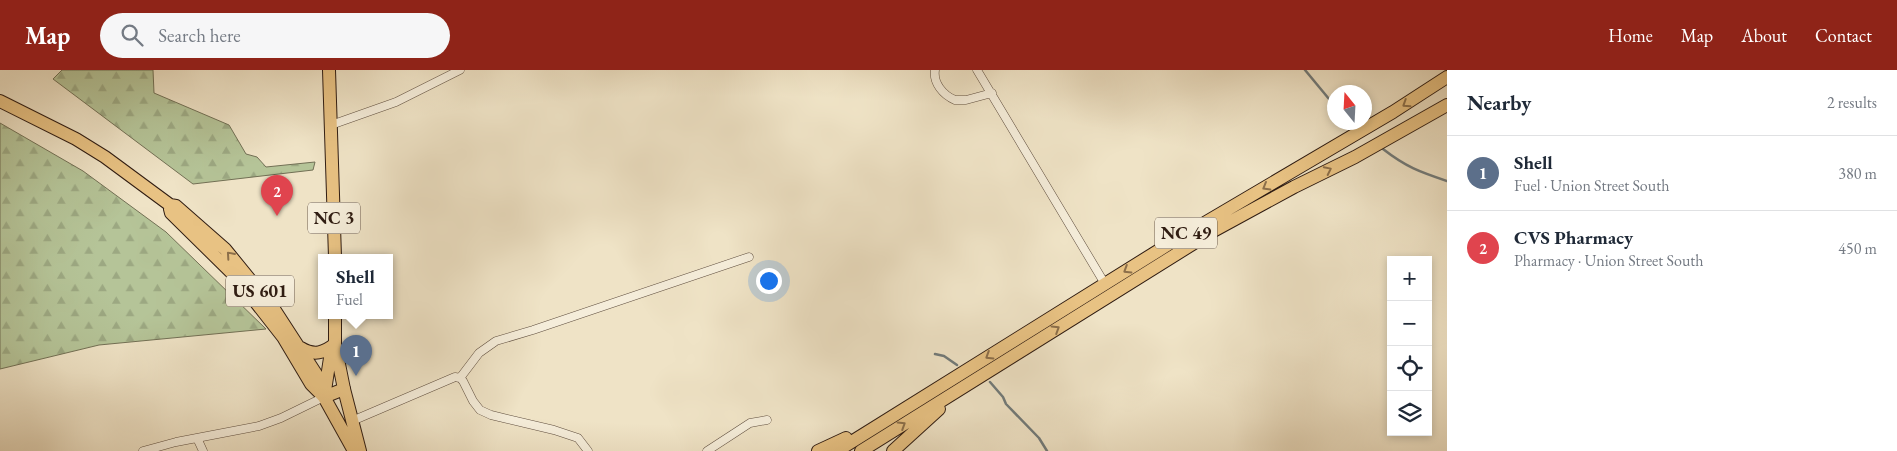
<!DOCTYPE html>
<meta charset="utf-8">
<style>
:root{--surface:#fff;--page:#f6f6f7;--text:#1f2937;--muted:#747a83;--line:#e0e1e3;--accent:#8f2418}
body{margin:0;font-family:"EB Garamond",serif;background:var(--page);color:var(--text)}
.controls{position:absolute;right:15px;bottom:15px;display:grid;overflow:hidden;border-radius:0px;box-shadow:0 2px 8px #0003}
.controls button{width:45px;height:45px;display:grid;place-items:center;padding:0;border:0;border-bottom:1px solid var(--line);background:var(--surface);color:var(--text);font:25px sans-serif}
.compass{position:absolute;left:1327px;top:15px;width:45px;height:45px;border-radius:50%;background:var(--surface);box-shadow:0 2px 8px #0003;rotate:342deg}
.you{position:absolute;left:768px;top:210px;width:18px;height:18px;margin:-12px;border:4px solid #fff;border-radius:50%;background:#1a73e8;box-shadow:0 0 0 8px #1a73e833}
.badge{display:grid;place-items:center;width:32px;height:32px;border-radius:50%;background:var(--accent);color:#fff;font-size:16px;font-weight:700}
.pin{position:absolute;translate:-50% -41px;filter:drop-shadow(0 1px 2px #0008)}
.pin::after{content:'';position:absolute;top:26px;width:18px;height:15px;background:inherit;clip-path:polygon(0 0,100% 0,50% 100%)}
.popup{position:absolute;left:318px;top:184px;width:75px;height:65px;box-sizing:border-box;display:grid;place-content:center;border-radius:0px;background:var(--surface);filter:drop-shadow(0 1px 4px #0005);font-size:16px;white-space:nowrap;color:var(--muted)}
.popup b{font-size:19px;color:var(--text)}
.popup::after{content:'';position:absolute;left:50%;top:100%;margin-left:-10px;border:10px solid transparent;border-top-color:var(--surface)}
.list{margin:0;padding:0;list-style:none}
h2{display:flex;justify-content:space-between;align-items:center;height:65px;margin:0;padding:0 20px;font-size:21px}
h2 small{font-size:16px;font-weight:400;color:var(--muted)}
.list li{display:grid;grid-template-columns:32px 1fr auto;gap:15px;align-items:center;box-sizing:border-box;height:75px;padding:0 20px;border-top:1px solid var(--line)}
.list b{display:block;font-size:19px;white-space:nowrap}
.list p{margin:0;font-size:16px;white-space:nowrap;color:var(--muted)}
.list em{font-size:16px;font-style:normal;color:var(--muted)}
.icon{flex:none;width:28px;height:28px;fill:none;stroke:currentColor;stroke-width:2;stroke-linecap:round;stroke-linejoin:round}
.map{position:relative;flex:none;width:1447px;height:381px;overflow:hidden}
header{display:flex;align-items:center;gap:30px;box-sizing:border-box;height:70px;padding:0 25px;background:var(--accent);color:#fff}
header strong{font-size:24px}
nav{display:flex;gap:28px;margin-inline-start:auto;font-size:18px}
.search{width:350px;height:45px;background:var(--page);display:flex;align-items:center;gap:12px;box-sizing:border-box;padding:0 18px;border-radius:28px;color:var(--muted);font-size:19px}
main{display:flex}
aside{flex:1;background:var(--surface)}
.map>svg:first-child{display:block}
.forest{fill:url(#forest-firs);stroke:#727055}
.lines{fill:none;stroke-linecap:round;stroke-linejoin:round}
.stream{stroke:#727b7a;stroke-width:2.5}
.minor-casing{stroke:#5f4e3f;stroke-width:9}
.primary-casing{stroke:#2f1c12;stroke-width:14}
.trunk-casing{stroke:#2f1c12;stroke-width:14}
.minor{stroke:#f5edda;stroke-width:8}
.primary{stroke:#e8c283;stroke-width:12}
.trunk{stroke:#e8c283;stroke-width:12}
.oneway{stroke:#8c6f4a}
.labels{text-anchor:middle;stroke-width:4.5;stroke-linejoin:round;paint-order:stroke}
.shield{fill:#f5edda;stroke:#6a5b4e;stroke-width:1}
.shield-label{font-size:18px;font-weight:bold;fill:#2f1c12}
</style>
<header>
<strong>Map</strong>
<div class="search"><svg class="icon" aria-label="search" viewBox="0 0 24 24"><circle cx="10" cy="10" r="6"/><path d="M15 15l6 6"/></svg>Search here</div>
<nav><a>Home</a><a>Map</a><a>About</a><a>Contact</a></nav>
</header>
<main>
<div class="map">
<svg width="1447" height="381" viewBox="0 0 1447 381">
<defs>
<pattern id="forest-firs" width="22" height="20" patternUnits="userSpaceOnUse" patternTransform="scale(1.25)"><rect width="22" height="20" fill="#b5c498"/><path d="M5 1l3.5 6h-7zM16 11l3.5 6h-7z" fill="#9ca882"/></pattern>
</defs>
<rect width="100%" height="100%" fill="#efe3c6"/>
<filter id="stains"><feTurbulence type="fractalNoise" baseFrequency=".004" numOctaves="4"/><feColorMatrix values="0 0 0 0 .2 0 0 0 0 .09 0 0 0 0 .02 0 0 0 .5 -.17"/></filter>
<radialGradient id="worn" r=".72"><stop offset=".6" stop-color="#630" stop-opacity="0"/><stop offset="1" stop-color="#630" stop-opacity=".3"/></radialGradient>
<path class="forest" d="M 62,0 L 153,0 L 154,23 L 229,55 L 246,84 L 257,87 L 266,97 L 315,92 L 313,100 L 193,114 L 53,9 Z
M 0,53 L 83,101 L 166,162 L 266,259 L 99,275 L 0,299 Z"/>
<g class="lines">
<path class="stream" d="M 1305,0 L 1334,35
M 1350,52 L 1352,54
M 1383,79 C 1406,97 1420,102 1447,111
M 935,284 L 944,286 L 957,295
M 990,312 L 1003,327 L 1006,334 L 1039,368 L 1047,381"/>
<defs>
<path id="minor" d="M 935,0 C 933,13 943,25 955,30 L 966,30 L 992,23
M 977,0 L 1105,214
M 331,55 L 396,32 L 460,0
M 460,308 L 479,283 L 496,271 L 533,260 L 749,187
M 352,351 L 455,307 L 460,308 L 463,311 L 473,331 L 480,340 L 491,345 L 554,360 L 578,368 L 588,381
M 197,368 L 203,381
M 143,381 L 176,372 L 259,356 L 281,348 L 324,327
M 707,381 L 750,353 L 767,350"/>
<path id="primary" d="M 329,0 L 335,187
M 324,327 L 344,319 L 335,274 L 335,245
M 324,327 L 330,288 L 335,274"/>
<path id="trunk" d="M 0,31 L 76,69 L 105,87 L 170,135 L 176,136 L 225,179 L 274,239 L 320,310 L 324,327 L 354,381
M 170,139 L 171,143 L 236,207 L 283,267 L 311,314 L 324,327
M 301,278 C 314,286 324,283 335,274
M 344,319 L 360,381
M 818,381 L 846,368
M 837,381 L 1169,174 L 1393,42 L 1447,7
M 861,381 L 1215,160 L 1294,117 L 1355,87 L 1447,35
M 893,381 L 939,339"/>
</defs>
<use href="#minor" class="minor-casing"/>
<use href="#primary" class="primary-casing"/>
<use href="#trunk" class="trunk-casing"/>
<use href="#minor" class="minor"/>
<use href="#primary" class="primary"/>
<use href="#trunk" class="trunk"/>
</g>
<defs><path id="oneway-chevron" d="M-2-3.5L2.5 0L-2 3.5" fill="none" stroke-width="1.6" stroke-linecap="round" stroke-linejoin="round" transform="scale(1.25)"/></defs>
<g class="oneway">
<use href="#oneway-chevron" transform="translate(1406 34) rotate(147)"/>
<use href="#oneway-chevron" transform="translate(1328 100) rotate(-26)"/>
<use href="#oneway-chevron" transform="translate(1266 117) rotate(150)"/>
<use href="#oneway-chevron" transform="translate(230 185) rotate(-131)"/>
<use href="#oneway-chevron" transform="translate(1127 200) rotate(148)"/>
<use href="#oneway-chevron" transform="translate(1056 259) rotate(-32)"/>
<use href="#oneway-chevron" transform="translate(989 286) rotate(148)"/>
<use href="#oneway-chevron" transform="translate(902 355) rotate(-32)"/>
</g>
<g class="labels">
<g class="shield">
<rect x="308" y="132.5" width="52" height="31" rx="4"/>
<rect x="1155" y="147.5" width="62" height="31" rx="4"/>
<rect x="226" y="205.5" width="68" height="31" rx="4"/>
</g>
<g class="shield-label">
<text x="334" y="154">NC 3</text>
<text x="1186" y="169">NC 49</text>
<text x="260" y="227">US 601</text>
</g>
</g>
<rect width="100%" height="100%" filter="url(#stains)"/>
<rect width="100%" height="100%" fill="url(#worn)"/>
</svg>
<div class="controls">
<button>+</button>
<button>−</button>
<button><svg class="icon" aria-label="locate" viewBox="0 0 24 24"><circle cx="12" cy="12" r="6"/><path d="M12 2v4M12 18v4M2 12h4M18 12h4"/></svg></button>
<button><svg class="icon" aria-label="layers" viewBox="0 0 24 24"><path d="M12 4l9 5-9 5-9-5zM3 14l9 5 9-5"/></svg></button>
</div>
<svg class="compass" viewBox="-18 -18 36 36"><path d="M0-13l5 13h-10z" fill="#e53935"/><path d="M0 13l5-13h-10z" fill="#747a83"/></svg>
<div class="you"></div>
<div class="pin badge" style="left:356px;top:306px;background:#5c6f8a">1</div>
<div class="popup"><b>Shell</b>Fuel</div>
<div class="pin badge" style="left:277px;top:146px;background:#e0444e">2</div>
</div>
<aside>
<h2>Nearby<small>2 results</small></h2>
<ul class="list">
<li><span class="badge" style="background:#5c6f8a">1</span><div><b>Shell</b><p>Fuel · Union Street South</p></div><em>380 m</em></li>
<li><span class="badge" style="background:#e0444e">2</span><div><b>CVS Pharmacy</b><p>Pharmacy · Union Street South</p></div><em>450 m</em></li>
</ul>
</aside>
</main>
